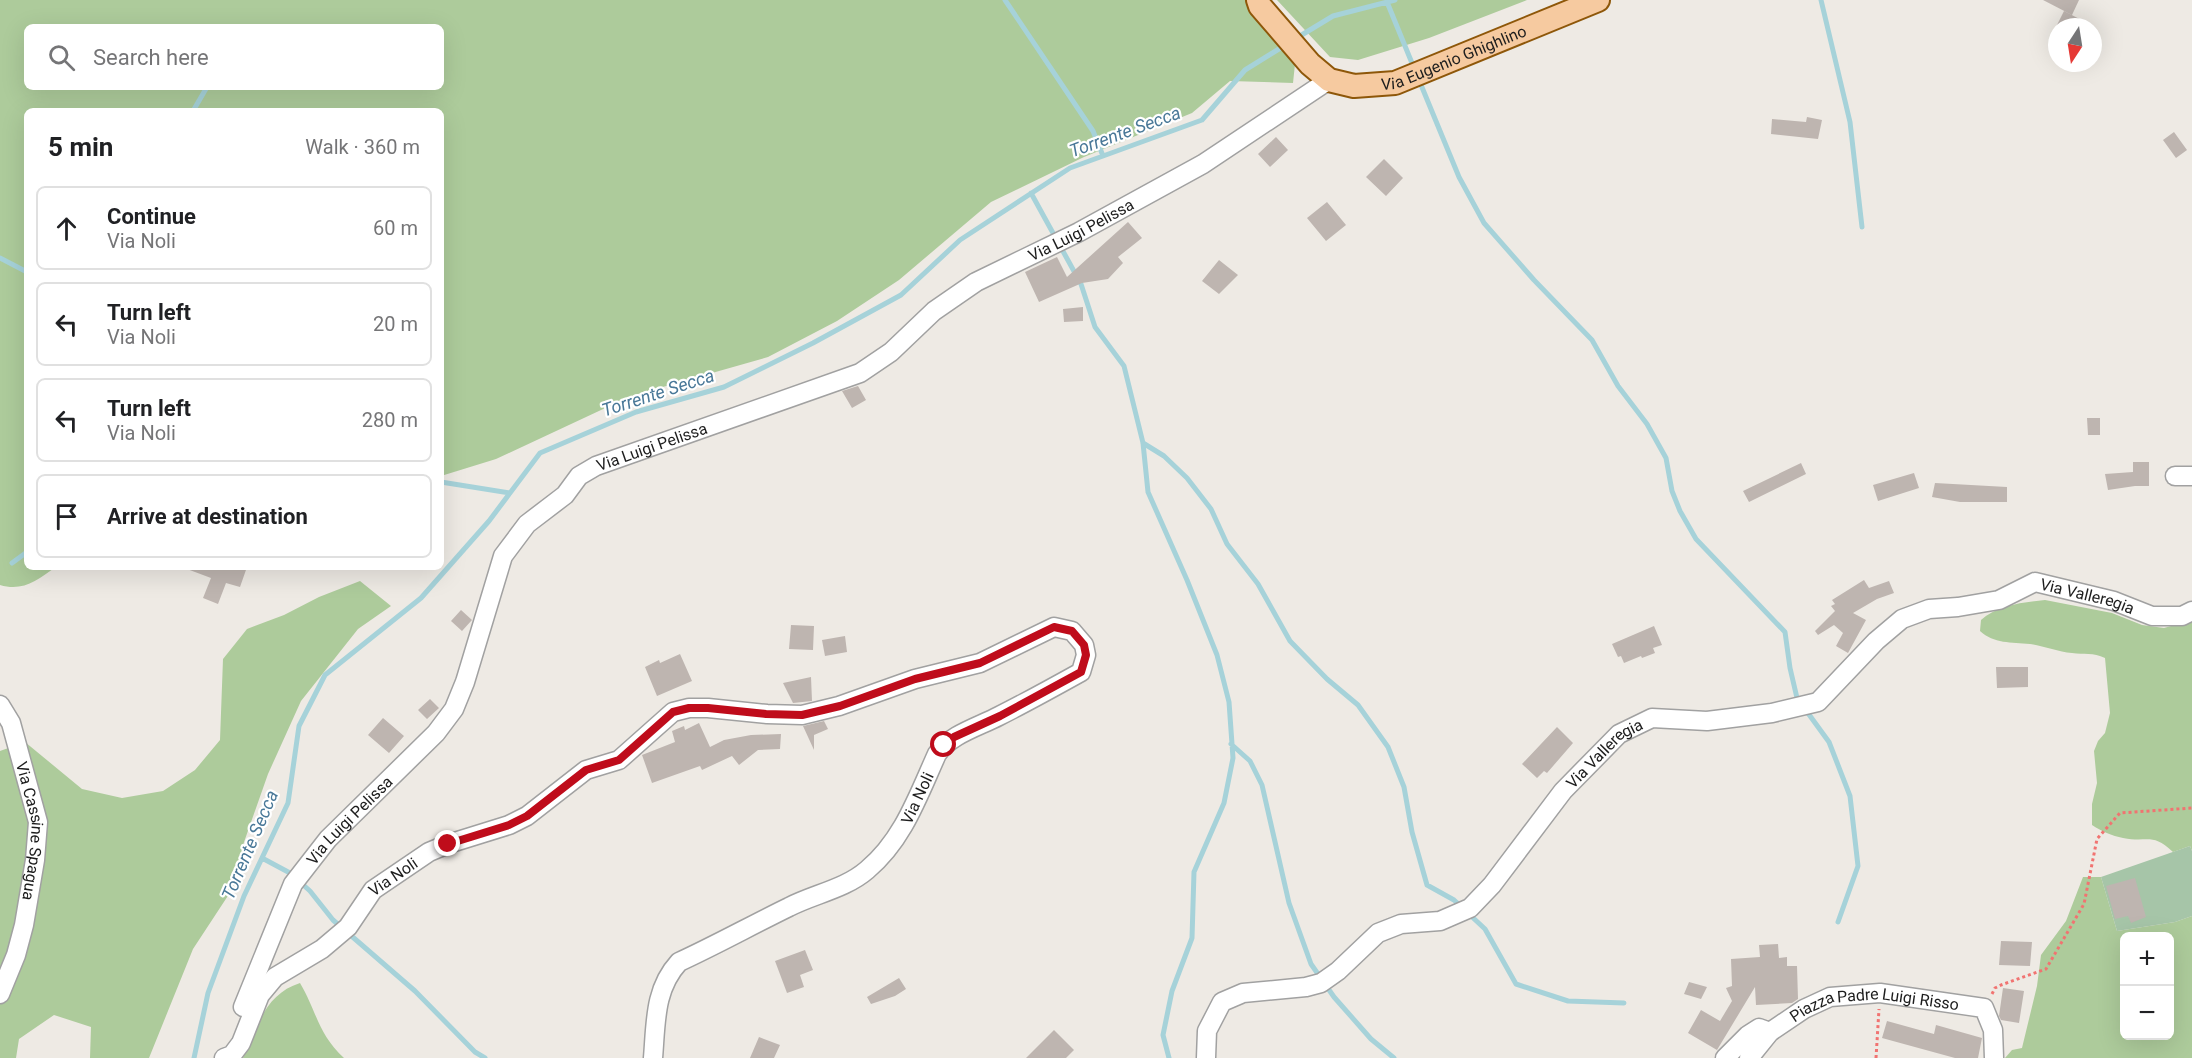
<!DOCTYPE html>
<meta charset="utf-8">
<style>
:root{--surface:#fff;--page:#f2f2f2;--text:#202124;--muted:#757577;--line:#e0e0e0}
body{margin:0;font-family:Roboto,sans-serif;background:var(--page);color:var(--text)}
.controls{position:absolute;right:18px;bottom:18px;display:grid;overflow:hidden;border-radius:9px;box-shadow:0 6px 24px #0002}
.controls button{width:54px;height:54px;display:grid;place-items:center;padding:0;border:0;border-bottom:2px solid var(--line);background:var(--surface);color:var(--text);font:30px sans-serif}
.compass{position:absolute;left:2048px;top:18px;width:54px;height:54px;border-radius:50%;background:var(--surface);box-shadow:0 6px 24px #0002;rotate:192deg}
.stop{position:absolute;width:18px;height:18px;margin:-14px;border:4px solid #bf0c1b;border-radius:50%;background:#fff}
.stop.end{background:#bf0c1b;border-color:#fff;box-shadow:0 2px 6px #0008}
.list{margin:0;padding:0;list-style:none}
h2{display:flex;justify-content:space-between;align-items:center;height:78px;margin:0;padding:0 24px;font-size:26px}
h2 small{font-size:20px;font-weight:400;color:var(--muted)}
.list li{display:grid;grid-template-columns:39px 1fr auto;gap:18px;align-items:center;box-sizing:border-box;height:84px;margin:0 12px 12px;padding:0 12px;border:2px solid var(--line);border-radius:9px}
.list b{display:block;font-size:22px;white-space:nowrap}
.list p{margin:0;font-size:20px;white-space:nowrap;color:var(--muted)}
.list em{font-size:20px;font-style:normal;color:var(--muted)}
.icon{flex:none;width:33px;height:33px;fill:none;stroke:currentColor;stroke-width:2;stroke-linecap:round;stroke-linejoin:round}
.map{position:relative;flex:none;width:2192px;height:1058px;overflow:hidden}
.search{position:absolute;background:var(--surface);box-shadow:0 6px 24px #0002;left:24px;top:24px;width:420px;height:66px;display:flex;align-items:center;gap:15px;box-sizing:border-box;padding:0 21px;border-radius:9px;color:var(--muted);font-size:22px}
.panel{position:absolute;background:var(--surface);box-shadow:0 6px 24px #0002;left:24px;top:108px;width:420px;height:462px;border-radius:9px}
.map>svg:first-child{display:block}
.forest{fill:#adcb9b;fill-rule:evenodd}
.cemetery{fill:#a6c5a8}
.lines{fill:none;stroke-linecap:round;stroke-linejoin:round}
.stream{stroke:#a6d2d9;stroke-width:5}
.building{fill:#beb5b0}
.minor-casing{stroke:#a1a1a1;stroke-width:21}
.major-casing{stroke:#8e5709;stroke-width:26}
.path{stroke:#f17371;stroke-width:3;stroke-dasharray:3 3;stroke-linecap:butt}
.minor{stroke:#fff;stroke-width:18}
.major{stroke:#f6caa0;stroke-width:22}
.route{stroke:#bf0c1b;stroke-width:8}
.labels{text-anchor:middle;stroke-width:4.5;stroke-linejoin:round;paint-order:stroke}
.street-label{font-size:16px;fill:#1d1d1d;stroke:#fff}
.water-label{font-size:18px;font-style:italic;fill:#497898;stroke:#fff}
</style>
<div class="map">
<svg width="2192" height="1058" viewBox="0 0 2192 1058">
<rect width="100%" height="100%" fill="#eeeae4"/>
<path class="forest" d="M 0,0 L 1248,0 L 1295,64 L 1293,83 L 1230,81 L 1192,113 L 1084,157 L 991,202 L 899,280 L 837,321 L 768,357 L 631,396 L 496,459 L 441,476 L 441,111 L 27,111 L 27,567 L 56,567 C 37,580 23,592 0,585 ZM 27,27 L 441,27 L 441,87 L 27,87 Z
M 1277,0 L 1527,0 L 1429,38 L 1358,60 L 1330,57 Z
M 360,581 L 391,606 L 358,629 L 301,701 L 268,774 L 243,845 L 237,882 L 193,949 L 149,1058 L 90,1058 L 91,1027 L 54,1015 L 19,1039 L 16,1058 L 0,1058 L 0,751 L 25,742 L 82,789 L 122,798 L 163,791 L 195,770 L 220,740 L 223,659 L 247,629 L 284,615 L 319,597 Z
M 2045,600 L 2112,613 L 2142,625 L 2164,628 L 2192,620 L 2192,851 L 2190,846 L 2173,852 C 2152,832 2148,843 2123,838 C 2112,836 2101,831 2092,825 L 2092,804 L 2097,783 L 2094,751 L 2098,741 L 2105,733 L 2110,713 L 2105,658 C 2093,652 2084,655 2072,653 C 2058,652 2044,646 2030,644 C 2011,642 1994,644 1980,631 L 1981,620 C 1997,605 2024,602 2045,600 Z
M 2083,877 L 2101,877 L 2117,931 L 2175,922 L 2192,916 L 2192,1058 L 2005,1058 L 2012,1050 L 2022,1048 L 2037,986 L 2041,955 L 2066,921 ZM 2124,936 L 2170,936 L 2170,1036 L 2124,1036 Z
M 300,983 C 317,1012 318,1034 344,1058 L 243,1058 C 257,1027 265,994 300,983 Z"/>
<path class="cemetery" d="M 2190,846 L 2192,851 L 2192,916 L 2175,922 L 2117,931 L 2101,877 Z"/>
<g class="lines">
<path class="stream" d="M 1005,0 L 1093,131 L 1103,156
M 1821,0 L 1850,122 L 1862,227
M 1387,2 L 1414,68
M 1295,39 L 1333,16 L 1395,0
M 1419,80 L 1459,177 L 1484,223 L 1534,280 L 1592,340 L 1618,386 L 1647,424 L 1666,458 L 1672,491 L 1680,511 L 1696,539 L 1785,632 L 1790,668 L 1797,698 L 1829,742 L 1850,796 L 1858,866 L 1838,922
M 193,111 L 207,87
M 1031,193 L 1081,284 L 1095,327 L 1124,366 L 1143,443 L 1148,492 L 1187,580 L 1217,655 L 1229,702 L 1233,758 L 1224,803 L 1194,872 L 1192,938 L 1172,991 L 1163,1035 L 1169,1058
M 0,258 L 27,272
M 1143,443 L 1164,456 L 1187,478 L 1211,509 L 1227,544 L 1258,584 L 1290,641 L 1327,679 L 1358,705 L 1388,747 L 1404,787 L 1412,832 L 1427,885 L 1454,900 L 1485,929 L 1516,984 L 1568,1001 L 1624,1003
M 441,482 L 510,493
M 12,563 L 27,552
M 1231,744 L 1250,761 L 1262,785 L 1289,903 L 1311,964 L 1334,997 L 1371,1039 L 1394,1058
M 262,858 L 290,873 L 310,891 L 333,920 L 415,991 L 475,1052 L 485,1058
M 194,1058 L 208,993 L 244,896 L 288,803 L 299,726 L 325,675 L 421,598 L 489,521 L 540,453 L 636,412 L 724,387 L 813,343 L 901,295 L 960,240 L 1070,168 L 1202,120 L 1245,70 L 1287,44"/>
</g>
<path class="building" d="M 2043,0 L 2079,0 L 2072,15 Z
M 2064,11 L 2095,27 L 2056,27 Z
M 1807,117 L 1822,120 L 1818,139 L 1771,134 L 1772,119 L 1806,122 Z
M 2174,132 L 2187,150 L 2176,158 L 2163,140 Z
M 1276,137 L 1288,150 L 1270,167 L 1258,154 Z
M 1384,159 L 1403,178 L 1386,196 L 1366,177 Z
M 1327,202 L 1346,225 L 1326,241 L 1307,218 Z
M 1128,222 L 1142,238 L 1118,257 L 1123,263 L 1108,279 L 1082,283 L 1039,302 L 1025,272 L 1057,257 L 1067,277 Z
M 1219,260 L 1238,275 L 1219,294 L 1202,281 Z
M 1083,307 L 1083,321 L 1064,322 L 1063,309 Z
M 858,386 L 866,400 L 852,408 L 842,391 Z
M 2087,418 L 2100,418 L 2100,435 L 2088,435 Z
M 2133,462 L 2149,462 L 2149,486 L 2135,486 L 2108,490 L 2105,474 L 2133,472 Z
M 1801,463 L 1806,474 L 1749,502 L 1743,491 Z
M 1914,473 L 1919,488 L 1878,501 L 1873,485 Z
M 1935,483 L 2007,487 L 2007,502 L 1960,502 L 1932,497 Z
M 187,567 L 247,567 L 240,587 L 226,583 L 218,604 L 203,598 L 211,578 L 187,569 Z
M 1864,580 L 1869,588 L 1889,581 L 1894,593 L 1877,599 L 1853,613 L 1866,620 L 1848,653 L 1836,646 L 1843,633 L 1834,625 L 1818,635 L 1815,631 L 1835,611 L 1831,606 L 1835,604 L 1832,600 Z
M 461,610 L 472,620 L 462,631 L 451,621 Z
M 791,625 L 814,626 L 813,650 L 789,649 Z
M 1654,626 L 1662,645 L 1653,648 L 1655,653 L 1642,658 L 1641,656 L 1624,663 L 1621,656 L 1618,657 L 1612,644 Z
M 845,636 L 847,652 L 825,656 L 822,640 Z
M 680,654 L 692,681 L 657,696 L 645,667 L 659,660 L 660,663 Z
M 1996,667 L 2028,667 L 2028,687 L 1997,688 Z
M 811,677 L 812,701 L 793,703 L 783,683 Z
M 430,699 L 439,708 L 427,719 L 418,710 Z
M 383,718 L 404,736 L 389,753 L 368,735 Z
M 824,721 L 828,729 L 814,735 L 814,750 L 803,726 Z
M 699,723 L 710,747 L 724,740 L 751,735 L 781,734 L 780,749 L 758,750 L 739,765 L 732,756 L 702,770 L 700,766 L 652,783 L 642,755 L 675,742 L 672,731 L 684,726 L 685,730 Z
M 1557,727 L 1573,743 L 1547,773 L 1544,771 L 1537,778 L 1522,764 Z
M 2135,878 L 2146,917 L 2131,923 L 2128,916 L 2115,919 L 2106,886 Z
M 2001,941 L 2032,942 L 2030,966 L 1999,965 Z
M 1778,944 L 1779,958 L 1787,957 L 1787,966 L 1797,966 L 1798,999 L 1792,1003 L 1756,1005 L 1755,987 L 1717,1050 L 1688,1033 L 1701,1010 L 1720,1021 L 1732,1001 L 1726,988 L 1732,986 L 1731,959 L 1760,957 L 1759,945 Z
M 805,950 L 813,970 L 800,975 L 804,987 L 787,993 L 775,961 Z
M 899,978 L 906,989 L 895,996 L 871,1004 L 867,997 Z
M 1689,982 L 1707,987 L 1701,999 L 1684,994 Z
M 2003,988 L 2024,991 L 2019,1023 L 2001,1020 L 1999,1016 Z
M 1887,1021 L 1934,1034 L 1936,1025 L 1982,1038 L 1978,1058 L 1955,1058 L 1882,1038 Z
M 1054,1030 L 1074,1050 L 1066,1058 L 1026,1058 Z
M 759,1037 L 780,1045 L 774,1058 L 750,1058 Z"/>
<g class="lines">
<defs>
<g id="minor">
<path d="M 2175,476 L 2192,476"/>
<path id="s1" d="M 0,705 L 11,723 L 38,822 L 35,860 L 24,925 L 16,955 L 0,994"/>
<path id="s2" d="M 243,1007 L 293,884 L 328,839 L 436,733 L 454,709 L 465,682 L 503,556 L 527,524 L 565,495 L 579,476 L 596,466 L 860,373 L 891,352 L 934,311 L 976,282 L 1079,232 L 1203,164 L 1329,80"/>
<path id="s3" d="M 224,1058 L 232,1055 L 241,1043 L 260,995 L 275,977 L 322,949 L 348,927 L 373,890 L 429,852 L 448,844 L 509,825 L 527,816 L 586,770 L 619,760 L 673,712 L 689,708 L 708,708 L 767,714 L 802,715 L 839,706 L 915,679 L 980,663 L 1054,627 L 1072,631 L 1084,645 L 1086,655 L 1081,672 C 1054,687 1027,702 999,716 C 978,727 951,734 937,754 C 918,796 903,840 867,870 C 845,889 814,894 789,907 C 752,925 716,945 679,962 C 654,989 656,1023 653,1058"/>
<path id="s4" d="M 1206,1058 L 1207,1031 L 1222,1002 L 1243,993 L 1306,987 L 1321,983 L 1338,971 L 1378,933 L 1401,924 L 1440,921 L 1470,908 L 1492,885 L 1563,791 L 1619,734 L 1652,718 L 1707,721 L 1772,713 L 1818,702 L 1876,641 L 1902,619 L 1929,609 L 1958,607 L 1999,600 L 2035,582 L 2114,601 L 2152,616 L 2182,616 L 2192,611"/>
<path d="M 1725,1058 L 1748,1035 L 1759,1028 L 1770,1032"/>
<path id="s5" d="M 1749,1058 L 1770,1032 L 1804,1009 L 1830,997 L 1880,993 L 1984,1008 L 1993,1030 L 1994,1058"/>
</g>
<g id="major">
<path id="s6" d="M 1258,0 L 1260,6 L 1310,64 L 1329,80 L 1354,86 L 1395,83 L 1598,0"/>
</g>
</defs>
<use href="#minor" class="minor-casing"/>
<use href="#major" class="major-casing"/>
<path class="path" d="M 1992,994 L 1995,988 L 2001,985 L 2046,969 L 2084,904 L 2097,839 L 2120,813 L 2192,808
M 1876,1058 L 1879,1009"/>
<use href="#minor" class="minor"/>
<use href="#major" class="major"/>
</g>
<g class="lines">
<path class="route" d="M 448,844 L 509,825 L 527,816 L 586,770 L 619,760 L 673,712 L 689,708 L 708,708 L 766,714 L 802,715 L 840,706 L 915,679 L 980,663 L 1054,627 L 1072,631 L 1084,645 L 1086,655 L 1081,672 L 1000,716 L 954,737 L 944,745"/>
</g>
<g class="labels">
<g class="street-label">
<text dy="6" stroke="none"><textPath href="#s6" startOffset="238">Via Eugenio Ghighlino</textPath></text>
<text dy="6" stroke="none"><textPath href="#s2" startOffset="1208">Via Luigi Pelissa</textPath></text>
<text dy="6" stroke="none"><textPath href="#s2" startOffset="722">Via Luigi Pelissa</textPath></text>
<text dy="6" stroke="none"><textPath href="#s4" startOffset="1080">Via Valleregia</textPath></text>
<text dy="6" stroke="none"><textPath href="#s4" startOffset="540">Via Valleregia</textPath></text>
<text transform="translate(917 798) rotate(-65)" y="6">Via Noli</text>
<text dy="6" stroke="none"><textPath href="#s2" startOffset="218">Via Luigi Pelissa</textPath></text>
<text dy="6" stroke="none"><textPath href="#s1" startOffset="132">Via Cassine Spagua</textPath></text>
<text dy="6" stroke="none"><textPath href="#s3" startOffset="256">Via Noli</textPath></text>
<text dy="6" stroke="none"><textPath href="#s5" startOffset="146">Piazza Padre Luigi Risso</textPath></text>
</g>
<g class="water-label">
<text transform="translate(1125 132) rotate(-20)" y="6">Torrente Secca</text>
<text transform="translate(658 393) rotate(-18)" y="6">Torrente Secca</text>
<text transform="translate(250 845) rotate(-67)" y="6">Torrente Secca</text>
</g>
</g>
</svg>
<div class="controls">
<button>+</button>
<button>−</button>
</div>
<svg class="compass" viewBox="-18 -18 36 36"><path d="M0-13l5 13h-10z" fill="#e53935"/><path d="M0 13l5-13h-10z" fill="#757577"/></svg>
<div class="stop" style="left:944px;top:745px"></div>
<div class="stop end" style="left:448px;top:844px"></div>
<div class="search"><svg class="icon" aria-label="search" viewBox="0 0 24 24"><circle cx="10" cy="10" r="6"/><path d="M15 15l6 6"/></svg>Search here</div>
<section class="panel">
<h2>5 min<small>Walk · 360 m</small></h2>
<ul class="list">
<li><svg class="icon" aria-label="ahead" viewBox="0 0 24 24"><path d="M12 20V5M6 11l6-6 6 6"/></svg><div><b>Continue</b><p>Via Noli</p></div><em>60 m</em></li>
<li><svg class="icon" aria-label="left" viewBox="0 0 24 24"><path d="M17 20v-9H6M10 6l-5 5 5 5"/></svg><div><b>Turn left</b><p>Via Noli</p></div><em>20 m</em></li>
<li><svg class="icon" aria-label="left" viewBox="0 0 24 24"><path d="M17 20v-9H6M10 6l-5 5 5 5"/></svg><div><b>Turn left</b><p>Via Noli</p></div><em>280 m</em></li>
<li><svg class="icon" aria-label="arrive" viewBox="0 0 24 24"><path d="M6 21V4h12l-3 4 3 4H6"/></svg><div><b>Arrive at destination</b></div></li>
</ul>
</section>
</div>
